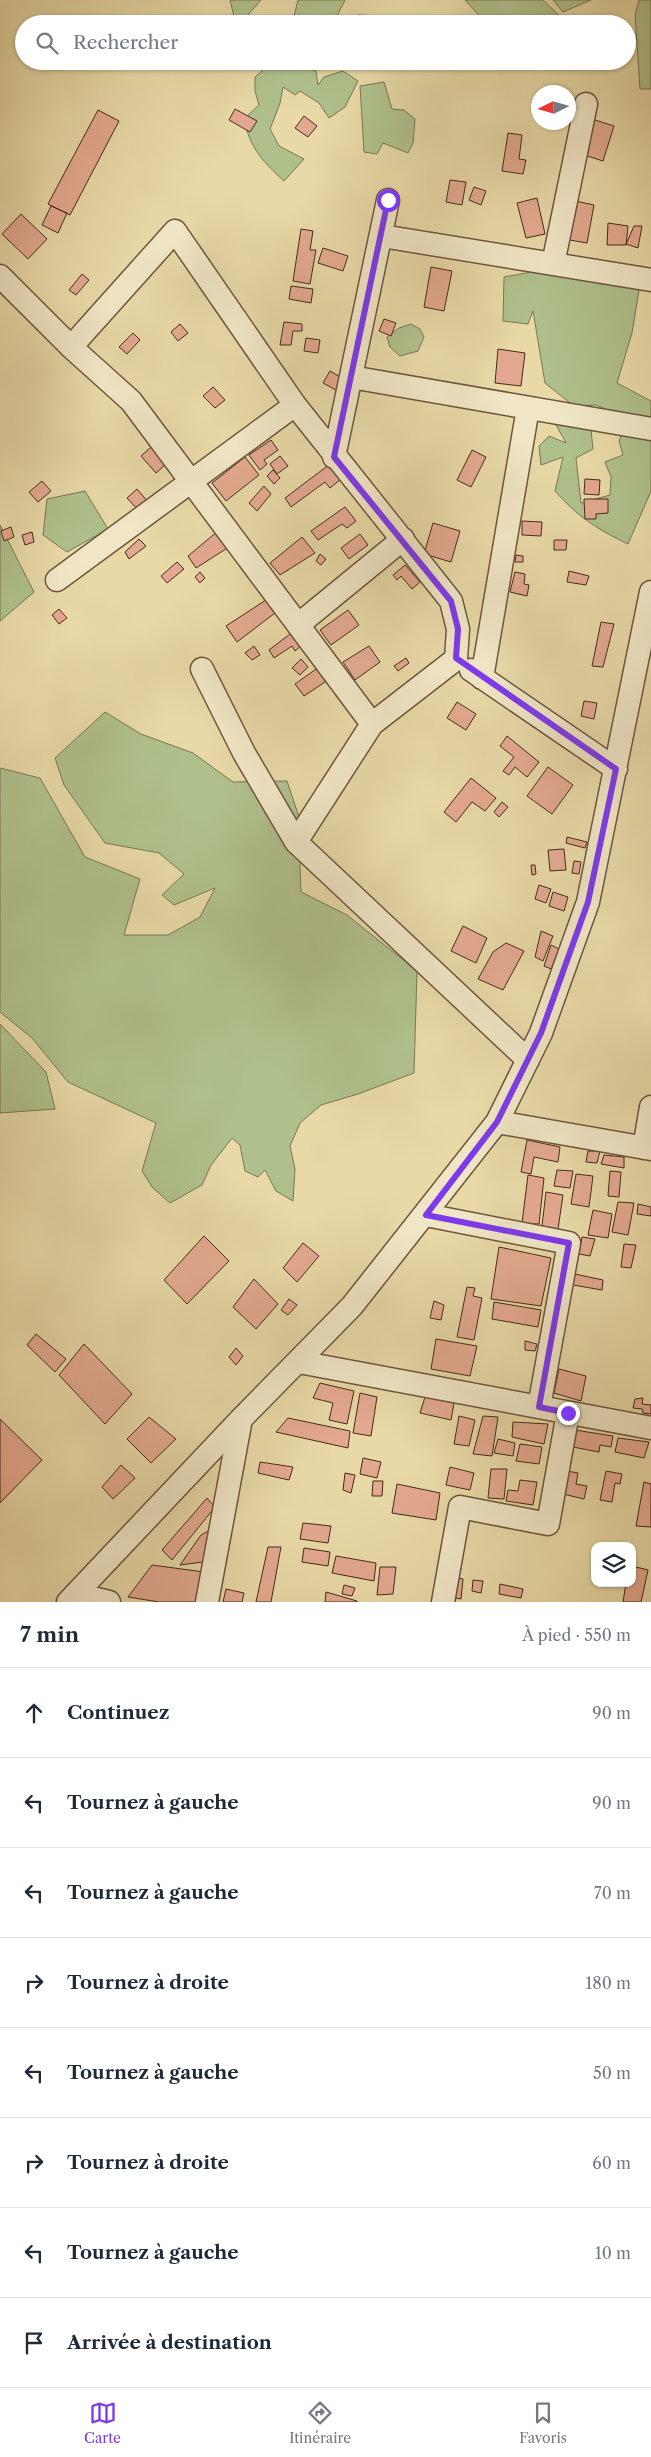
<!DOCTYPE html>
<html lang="fr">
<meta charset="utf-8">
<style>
:root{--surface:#fff;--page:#f2f2f3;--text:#1f2937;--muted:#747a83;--line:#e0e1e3;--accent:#7c3aed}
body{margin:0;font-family:"Libre Caslon Text",serif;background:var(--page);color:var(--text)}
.controls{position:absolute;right:15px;bottom:15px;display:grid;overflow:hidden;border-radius:10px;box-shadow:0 1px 4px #0004}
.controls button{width:45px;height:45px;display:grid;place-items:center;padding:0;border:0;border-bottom:1px solid var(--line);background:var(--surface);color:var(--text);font:25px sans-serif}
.compass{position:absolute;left:531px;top:85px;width:45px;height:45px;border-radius:50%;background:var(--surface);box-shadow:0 1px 4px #0004;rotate:265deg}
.stop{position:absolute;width:15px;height:15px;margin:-11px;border:4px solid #7c3aed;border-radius:50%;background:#fff}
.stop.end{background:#7c3aed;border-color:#fff;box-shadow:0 1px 5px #0008}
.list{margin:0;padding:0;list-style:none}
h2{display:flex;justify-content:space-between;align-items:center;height:65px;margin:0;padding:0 20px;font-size:21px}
h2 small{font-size:16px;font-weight:400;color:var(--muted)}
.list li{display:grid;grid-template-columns:32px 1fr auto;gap:15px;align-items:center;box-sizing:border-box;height:90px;padding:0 20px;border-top:1px solid var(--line)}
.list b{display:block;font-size:19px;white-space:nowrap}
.list em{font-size:16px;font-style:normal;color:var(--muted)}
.icon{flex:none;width:28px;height:28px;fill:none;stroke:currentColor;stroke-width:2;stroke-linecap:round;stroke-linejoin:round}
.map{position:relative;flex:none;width:651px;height:1602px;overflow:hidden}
.search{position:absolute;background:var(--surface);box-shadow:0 1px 4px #0004;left:15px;right:15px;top:15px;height:55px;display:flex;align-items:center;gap:12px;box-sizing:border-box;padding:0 18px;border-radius:28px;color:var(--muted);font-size:19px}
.sheet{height:785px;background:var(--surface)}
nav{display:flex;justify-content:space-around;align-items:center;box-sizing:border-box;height:70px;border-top:1px solid var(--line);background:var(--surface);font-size:14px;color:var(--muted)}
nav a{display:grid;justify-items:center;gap:2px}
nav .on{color:var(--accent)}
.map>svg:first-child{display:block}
.green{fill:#afc08c;stroke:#7a7653}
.building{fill:#e3a990;stroke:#462b1a}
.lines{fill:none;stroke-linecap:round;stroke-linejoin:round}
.minor-casing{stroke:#6e563d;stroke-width:25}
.minor{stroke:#f0e6c6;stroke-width:22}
.route{stroke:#7c3aed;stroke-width:6}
</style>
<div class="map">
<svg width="651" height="1602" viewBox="0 0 651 1602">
<rect width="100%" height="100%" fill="#e8d9a7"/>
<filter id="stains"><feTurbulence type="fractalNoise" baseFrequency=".004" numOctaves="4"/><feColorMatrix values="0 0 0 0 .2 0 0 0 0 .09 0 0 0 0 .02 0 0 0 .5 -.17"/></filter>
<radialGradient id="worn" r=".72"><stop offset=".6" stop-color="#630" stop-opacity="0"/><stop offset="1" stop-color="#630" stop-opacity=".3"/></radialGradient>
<path class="green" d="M 230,0 L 261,0 L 240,24 L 236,24 Z
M 298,0 L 345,0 L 333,24 L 292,24 Z
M 465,0 L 543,0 L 563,19 L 564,24 L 487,24 Z
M 553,0 L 591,0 L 563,12 Z
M 639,0 L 651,0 L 651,89 L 640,89 L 635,15 Z
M 359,15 L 378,16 L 380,24 L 343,24 L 344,18 Z
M 291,63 L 316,71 L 318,85 L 324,77 L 343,71 L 358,81 L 345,107 L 329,118 L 319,103 L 300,91 L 295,95 L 283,87 L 280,103 L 270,129 L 279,146 L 304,159 L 284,181 C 262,161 250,148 244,119 L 259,105 L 255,91 L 255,77 L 265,68 Z
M 384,82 L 392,109 L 404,110 L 415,119 L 413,143 L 408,153 L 383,143 L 377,154 L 364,152 L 360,86 Z
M 554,268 L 640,284 L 632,333 L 617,383 L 651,401 L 651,429 L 596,405 L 574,406 L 545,383 L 533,311 L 528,324 L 503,321 L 504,277 Z
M 411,324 L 420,329 L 424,337 L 418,351 L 400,356 L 390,347 L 387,337 L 399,328 Z
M 549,412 L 590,420 L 593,449 L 576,458 L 581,503 L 610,495 L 611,477 L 605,462 L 623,455 L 619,441 L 623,430 L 651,435 L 651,491 L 628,544 C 597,529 578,517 555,491 L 563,457 L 541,465 L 539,446 L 549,436 L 566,443 Z
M 85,491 L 108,529 L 67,552 L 43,535 L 47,499 Z
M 0,525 L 34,592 L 0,621 Z
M 105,712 L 141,734 L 193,753 L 233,782 L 287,781 L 298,814 L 301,892 L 347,915 L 417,971 L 414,1073 L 358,1094 L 321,1105 L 300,1123 L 290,1146 L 295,1169 L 293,1201 L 276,1191 L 265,1170 L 258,1177 L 245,1171 L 240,1145 L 232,1138 L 211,1165 L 202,1185 L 170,1203 L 152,1187 L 142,1171 L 156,1123 L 68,1082 L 32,1038 L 0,1012 L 0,768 L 40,778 L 85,857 L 140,879 L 124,935 L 168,935 L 200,917 L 215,888 L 174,905 L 162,895 L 184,874 L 159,853 L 105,843 L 64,785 L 55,758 Z
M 0,1024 L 46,1072 L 55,1109 L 0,1113 Z"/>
<path class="building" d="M 235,109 L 257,121 L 250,132 L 229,120 Z
M 98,110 L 119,121 L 70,215 L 48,204 Z
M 304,116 L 317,126 L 308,137 L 295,128 Z
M 592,119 L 614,126 L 603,161 L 581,154 Z
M 508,133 L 522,135 L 519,159 L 526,160 L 523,174 L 502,171 Z
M 450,180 L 466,182 L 462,205 L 446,202 Z
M 474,187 L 486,191 L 481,205 L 469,200 Z
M 537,198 L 545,234 L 526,238 L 517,203 Z
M 571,200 L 594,205 L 587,243 L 564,239 Z
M 51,206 L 67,213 L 58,233 L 42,225 Z
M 21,214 L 47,239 L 28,259 L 2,234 Z
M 608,223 L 628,226 L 626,245 L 607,245 Z
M 634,226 L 642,226 L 638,248 L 626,244 Z
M 301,229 L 313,231 L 310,250 L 316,250 L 310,284 L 293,281 Z
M 323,248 L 348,256 L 343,271 L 318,263 Z
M 431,267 L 452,271 L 444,311 L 424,307 Z
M 82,274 L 89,280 L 76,295 L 69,290 Z
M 291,286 L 313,289 L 311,303 L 289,299 Z
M 384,319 L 396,323 L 391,336 L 379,331 Z
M 284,322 L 302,324 L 302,331 L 293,331 L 291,345 L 280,345 Z
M 180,324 L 188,333 L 178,341 L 171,332 Z
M 133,333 L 140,340 L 127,354 L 119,347 Z
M 306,338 L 320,340 L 318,353 L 304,351 Z
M 498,349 L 525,353 L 521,386 L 495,383 Z
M 330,371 L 342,378 L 336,390 L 323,383 Z
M 213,387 L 225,400 L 215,408 L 203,396 Z
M 271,440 L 278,450 L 264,460 L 267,464 L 260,470 L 249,455 Z
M 151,447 L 166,464 L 156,473 L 141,456 Z
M 472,450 L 486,457 L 471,487 L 457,480 Z
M 280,456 L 288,466 L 277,474 L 270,464 Z
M 245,457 L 259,475 L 226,501 L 212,483 Z
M 330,464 L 341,479 L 330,488 L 325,482 L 291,507 L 285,498 Z
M 273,470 L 280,478 L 274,484 L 267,476 Z
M 585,479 L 600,480 L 599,495 L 584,494 Z
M 42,481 L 51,491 L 38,502 L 29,492 Z
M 264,486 L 271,494 L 257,511 L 249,503 Z
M 137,489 L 149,503 L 140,512 L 127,498 Z
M 584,499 L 608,499 L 608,513 L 596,514 L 596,519 L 585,519 Z
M 345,507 L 356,521 L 347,528 L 342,524 L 318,540 L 311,531 Z
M 522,521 L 542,522 L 541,536 L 522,535 Z
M 433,523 L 460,531 L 451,562 L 424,554 Z
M 11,527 L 14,537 L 4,541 L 1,531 Z
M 218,531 L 229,547 L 196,568 L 188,556 Z
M 32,532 L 34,542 L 25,545 L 22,535 Z
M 360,534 L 368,545 L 349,559 L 341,548 Z
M 302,537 L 315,553 L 280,575 L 270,563 Z
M 139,539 L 146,546 L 129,559 L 125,552 Z
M 554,540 L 567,540 L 566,550 L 554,550 Z
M 320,554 L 326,559 L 321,565 L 316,561 Z
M 516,555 L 523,556 L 523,562 L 515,562 Z
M 177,562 L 184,569 L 167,583 L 161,576 Z
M 405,565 L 420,582 L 412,589 L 401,576 L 397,580 L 393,575 Z
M 569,571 L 589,576 L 586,585 L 567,582 Z
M 200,572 L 205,578 L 200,583 L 195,577 Z
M 515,572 L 525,574 L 524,584 L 529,585 L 527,596 L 510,592 Z
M 269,598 L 279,610 L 237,642 L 226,626 Z
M 59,609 L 67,618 L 59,624 L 52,615 Z
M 348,610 L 359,625 L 331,645 L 320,630 Z
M 601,622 L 614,624 L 603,667 L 592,666 Z
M 294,631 L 303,644 L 295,651 L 292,646 L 274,658 L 269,650 Z
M 254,646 L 260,655 L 252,660 L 245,653 Z
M 369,646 L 380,662 L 355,680 L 343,662 Z
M 406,658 L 409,663 L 398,671 L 394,666 Z
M 301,659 L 308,667 L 300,675 L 292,668 Z
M 319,667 L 328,680 L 304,696 L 295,684 Z
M 584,701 L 597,703 L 594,719 L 581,716 Z
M 457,702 L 476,714 L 466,730 L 447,718 Z
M 507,736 L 539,762 L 527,777 L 515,767 L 509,775 L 503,771 L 514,757 L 500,746 Z
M 548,767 L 573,785 L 552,814 L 527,796 Z
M 471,778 L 496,798 L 485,811 L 472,802 L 456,822 L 444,812 Z
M 502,802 L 508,807 L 499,817 L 494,812 Z
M 567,837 L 587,842 L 585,848 L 566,843 Z
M 564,849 L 566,870 L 550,871 L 548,850 Z
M 574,861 L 581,862 L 579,874 L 572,873 Z
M 531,865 L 535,865 L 536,874 L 532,875 Z
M 539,885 L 551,889 L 546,903 L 535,899 Z
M 553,892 L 568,897 L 564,911 L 549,906 Z
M 463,926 L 487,938 L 476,963 L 451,951 Z
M 541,931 L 553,936 L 543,961 L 535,957 Z
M 506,943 L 524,951 L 503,990 L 478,979 L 493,952 Z
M 551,945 L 559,949 L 551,969 L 544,966 Z
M 527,1140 L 560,1147 L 558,1162 L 534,1157 L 531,1174 L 521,1172 Z
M 588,1151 L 600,1151 L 597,1163 L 586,1162 Z
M 604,1155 L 624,1157 L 624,1168 L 601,1164 Z
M 557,1170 L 573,1171 L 570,1188 L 554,1186 Z
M 610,1171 L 621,1172 L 619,1197 L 608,1196 Z
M 576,1174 L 593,1176 L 589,1207 L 571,1204 Z
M 528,1175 L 544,1178 L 539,1224 L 522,1223 Z
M 546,1192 L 563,1195 L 558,1229 L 542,1226 Z
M 618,1202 L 634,1203 L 628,1235 L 612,1232 Z
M 638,1204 L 651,1207 L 651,1216 L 637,1214 Z
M 593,1210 L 612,1214 L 608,1238 L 588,1235 Z
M 204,1236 L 229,1261 L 187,1304 L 164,1280 Z
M 582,1237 L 595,1239 L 590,1256 L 579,1254 Z
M 303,1243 L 319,1256 L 297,1282 L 283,1268 Z
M 624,1244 L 636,1245 L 631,1268 L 621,1267 Z
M 499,1247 L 551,1258 L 541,1306 L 491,1299 Z
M 575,1274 L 603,1280 L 602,1290 L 573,1285 Z
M 254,1279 L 278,1304 L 256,1329 L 233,1307 Z
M 467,1287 L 475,1288 L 473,1296 L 482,1298 L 474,1340 L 457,1337 Z
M 289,1299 L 297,1305 L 288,1315 L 281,1310 Z
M 434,1301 L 444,1305 L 441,1320 L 430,1318 Z
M 494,1302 L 541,1310 L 538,1327 L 492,1319 Z
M 36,1334 L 66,1359 L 55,1372 L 27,1345 Z
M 436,1339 L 477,1346 L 470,1376 L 431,1369 Z
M 525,1341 L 537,1344 L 535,1351 L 525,1350 Z
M 84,1344 L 132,1394 L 105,1424 L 59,1375 Z
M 236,1348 L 243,1356 L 236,1365 L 229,1357 Z
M 559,1369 L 586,1376 L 581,1401 L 554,1393 Z
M 320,1383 L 354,1391 L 347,1424 L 329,1420 L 333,1403 L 313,1398 Z
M 360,1393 L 377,1397 L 371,1436 L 353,1433 Z
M 425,1397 L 454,1403 L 451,1420 L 420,1413 Z
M 643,1398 L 642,1404 L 651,1405 L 651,1414 L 643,1413 L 642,1409 L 633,1408 L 635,1399 Z
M 459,1416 L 475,1420 L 469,1446 L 454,1444 Z
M 483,1416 L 498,1417 L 492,1456 L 473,1454 Z
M 149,1417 L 176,1439 L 151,1463 L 127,1439 Z
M 288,1418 L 350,1431 L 348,1448 L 276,1432 Z
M 0,1419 L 42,1460 L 0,1503 Z
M 513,1422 L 548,1424 L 544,1444 L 512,1437 Z
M 575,1430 L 613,1436 L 611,1447 L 600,1445 L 599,1452 L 573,1447 Z
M 618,1438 L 649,1442 L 644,1458 L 615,1452 Z
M 498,1439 L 515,1443 L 513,1456 L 494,1453 Z
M 520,1444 L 542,1447 L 539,1464 L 516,1461 Z
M 363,1458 L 381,1462 L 377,1478 L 360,1474 Z
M 260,1462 L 293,1467 L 289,1480 L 258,1473 Z
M 121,1465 L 135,1478 L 113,1499 L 102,1487 Z
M 450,1467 L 474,1473 L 470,1490 L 446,1485 Z
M 491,1469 L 507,1469 L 504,1499 L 488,1498 Z
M 567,1471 L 578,1473 L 576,1484 L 587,1486 L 584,1499 L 563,1494 Z
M 606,1471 L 622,1474 L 620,1484 L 615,1483 L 612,1502 L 600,1500 Z
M 345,1473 L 355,1475 L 351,1493 L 343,1490 Z
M 520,1480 L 537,1482 L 533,1505 L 506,1501 L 508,1490 L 518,1491 Z
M 373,1481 L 383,1481 L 382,1496 L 372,1496 Z
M 644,1482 L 651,1484 L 651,1527 L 636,1526 Z
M 397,1484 L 440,1493 L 436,1520 L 392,1513 Z
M 207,1498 L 215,1507 L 172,1560 L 162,1550 Z
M 303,1523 L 331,1526 L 328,1543 L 300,1539 Z
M 210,1530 L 203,1562 L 180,1565 L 201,1535 Z
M 268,1547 L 281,1547 L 271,1602 L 256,1602 Z
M 304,1548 L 330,1552 L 328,1566 L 302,1562 Z
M 336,1556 L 376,1563 L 374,1581 L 332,1573 Z
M 152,1565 L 204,1572 L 199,1602 L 159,1602 L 128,1597 Z
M 632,1566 L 648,1570 L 641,1602 L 623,1602 L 626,1583 L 632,1583 Z
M 380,1567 L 396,1567 L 393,1594 L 377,1595 Z
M 453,1577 L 463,1579 L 461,1599 L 450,1597 Z
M 473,1580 L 483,1581 L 481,1593 L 472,1591 Z
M 500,1584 L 523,1589 L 521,1598 L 499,1594 Z
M 344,1585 L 355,1588 L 352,1596 L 342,1594 Z
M 226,1589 L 244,1593 L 242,1602 L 223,1602 Z
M 326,1592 L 357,1601 L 357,1602 L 325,1602 Z"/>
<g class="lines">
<defs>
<path id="minor" d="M 382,236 L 651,280
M 553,264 L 586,104
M 0,276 L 71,347 L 175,231 L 295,405 L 451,601 L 458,629 L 456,659
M 71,347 L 131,401 L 372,724
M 351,377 L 651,429
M 334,457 L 388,200
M 57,580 L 295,405
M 298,625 L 403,539
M 202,669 L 244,753 L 296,842 L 528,1060
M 471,670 L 616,769
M 482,678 L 528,408
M 296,842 L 372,724 L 456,659
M 497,1122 L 651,1149
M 644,1148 L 651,1107
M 426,1215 L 569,1243 L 539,1407
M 299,1362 L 651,1428
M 76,1594 L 109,1602
M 68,1602 L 241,1419 L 352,1306 L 497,1122 L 541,1033 L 588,902 L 651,592
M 207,1602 L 241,1419
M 443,1602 L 460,1507 L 548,1524 L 568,1413"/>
</defs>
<use href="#minor" class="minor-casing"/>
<use href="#minor" class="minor"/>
</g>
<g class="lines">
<path class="route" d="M 388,200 L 334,457 L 451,601 L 458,629 L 456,658 L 616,769 L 588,902 L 541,1033 L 497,1122 L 426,1215 L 569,1243 L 539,1407 L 568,1413"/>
</g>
<rect width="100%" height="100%" filter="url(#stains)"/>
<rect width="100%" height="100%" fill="url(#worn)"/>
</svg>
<div class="controls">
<button><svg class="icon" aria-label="layers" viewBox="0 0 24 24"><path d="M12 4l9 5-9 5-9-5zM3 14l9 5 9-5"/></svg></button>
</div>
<svg class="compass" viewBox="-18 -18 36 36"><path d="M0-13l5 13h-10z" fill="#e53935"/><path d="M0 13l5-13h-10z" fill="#747a83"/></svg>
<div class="stop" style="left:388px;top:200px"></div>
<div class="stop end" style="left:568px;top:1413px"></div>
<div class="search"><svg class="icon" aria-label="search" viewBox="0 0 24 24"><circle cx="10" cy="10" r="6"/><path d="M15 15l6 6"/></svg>Rechercher</div>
</div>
<section class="sheet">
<h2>7 min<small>À pied · 550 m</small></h2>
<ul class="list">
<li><svg class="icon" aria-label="ahead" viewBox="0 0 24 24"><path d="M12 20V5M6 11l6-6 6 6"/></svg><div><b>Continuez</b></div><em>90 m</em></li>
<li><svg class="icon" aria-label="left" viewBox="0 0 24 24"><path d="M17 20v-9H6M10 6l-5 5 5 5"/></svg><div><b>Tournez à gauche</b></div><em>90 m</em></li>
<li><svg class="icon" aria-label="left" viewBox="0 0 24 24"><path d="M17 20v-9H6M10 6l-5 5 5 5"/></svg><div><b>Tournez à gauche</b></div><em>70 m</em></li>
<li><svg class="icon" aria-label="right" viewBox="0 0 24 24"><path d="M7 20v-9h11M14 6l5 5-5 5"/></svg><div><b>Tournez à droite</b></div><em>180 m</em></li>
<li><svg class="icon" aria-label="left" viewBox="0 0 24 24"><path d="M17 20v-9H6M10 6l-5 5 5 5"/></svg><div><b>Tournez à gauche</b></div><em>50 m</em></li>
<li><svg class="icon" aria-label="right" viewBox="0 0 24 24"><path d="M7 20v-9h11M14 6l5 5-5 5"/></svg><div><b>Tournez à droite</b></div><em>60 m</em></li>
<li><svg class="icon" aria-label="left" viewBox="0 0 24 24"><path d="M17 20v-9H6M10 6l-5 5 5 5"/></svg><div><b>Tournez à gauche</b></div><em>10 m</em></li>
<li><svg class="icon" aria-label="arrive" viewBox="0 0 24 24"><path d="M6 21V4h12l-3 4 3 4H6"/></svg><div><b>Arrivée à destination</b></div></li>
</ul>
</section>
<nav>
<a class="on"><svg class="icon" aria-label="map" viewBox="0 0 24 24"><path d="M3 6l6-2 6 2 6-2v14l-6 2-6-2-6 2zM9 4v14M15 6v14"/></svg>Carte</a>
<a><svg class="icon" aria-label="directions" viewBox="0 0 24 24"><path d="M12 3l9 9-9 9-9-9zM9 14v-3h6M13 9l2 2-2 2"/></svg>Itinéraire</a>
<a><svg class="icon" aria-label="saved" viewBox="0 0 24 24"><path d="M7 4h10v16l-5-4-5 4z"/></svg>Favoris</a>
</nav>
